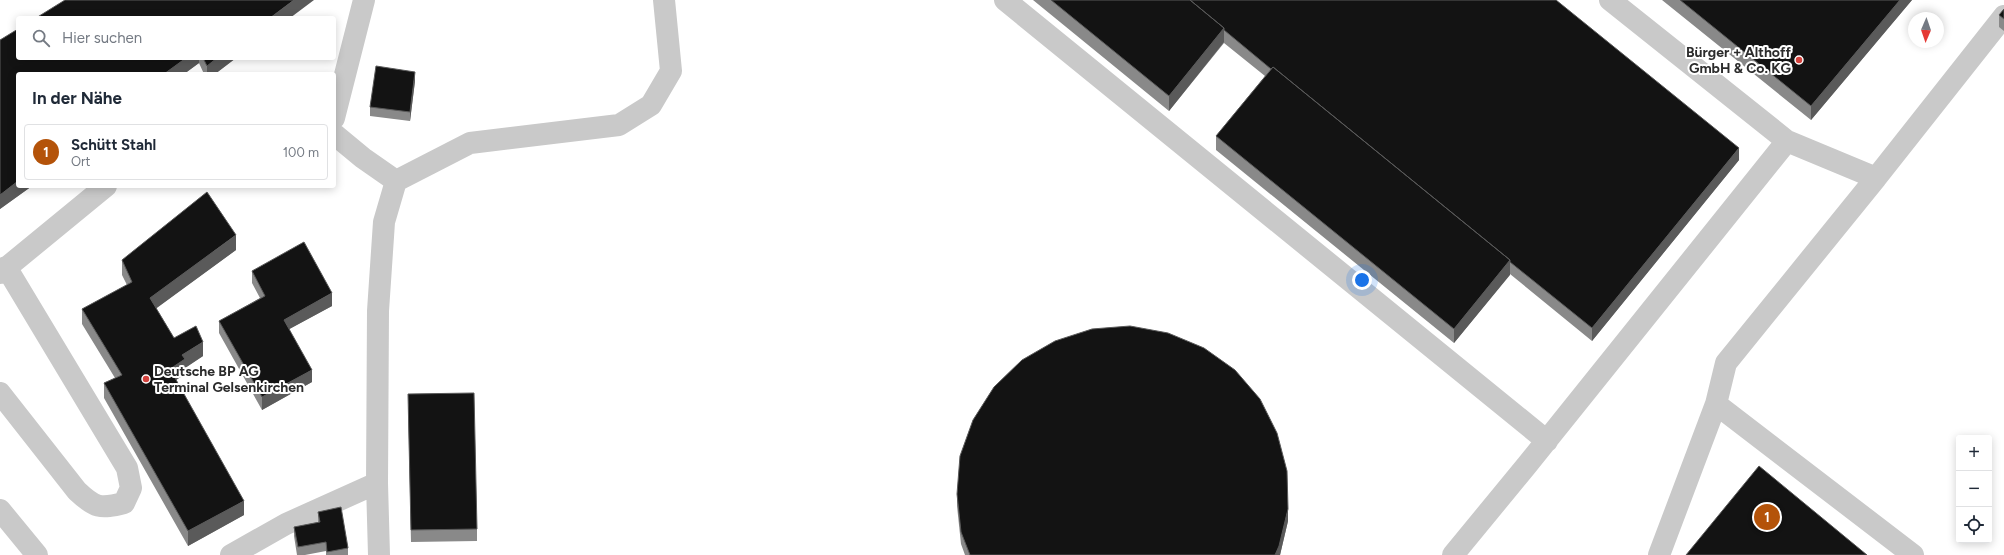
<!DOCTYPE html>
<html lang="de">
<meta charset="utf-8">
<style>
:root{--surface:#fff;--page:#f2f2f3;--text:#1f2937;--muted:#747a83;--line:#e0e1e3;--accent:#b45309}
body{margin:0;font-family:Figtree,sans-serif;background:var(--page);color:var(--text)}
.controls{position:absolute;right:12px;bottom:12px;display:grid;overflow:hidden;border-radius:4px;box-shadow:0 2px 10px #0003}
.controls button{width:36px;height:36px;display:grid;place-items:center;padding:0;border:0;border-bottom:1px solid var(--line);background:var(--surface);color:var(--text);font:20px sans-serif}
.compass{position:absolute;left:1908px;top:12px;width:36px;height:36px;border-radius:50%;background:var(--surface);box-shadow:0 2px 10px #0003;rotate:182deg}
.you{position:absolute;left:1362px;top:280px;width:14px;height:14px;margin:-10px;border:3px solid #fff;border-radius:50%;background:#1a73e8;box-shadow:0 0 0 6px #1a73e833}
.badge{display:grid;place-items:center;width:26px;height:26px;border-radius:50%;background:var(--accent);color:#fff;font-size:13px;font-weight:700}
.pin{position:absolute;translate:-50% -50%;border:2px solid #fff;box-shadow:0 1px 4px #0006}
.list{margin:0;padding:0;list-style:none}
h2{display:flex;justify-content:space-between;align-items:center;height:52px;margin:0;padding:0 16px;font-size:17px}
h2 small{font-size:13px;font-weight:400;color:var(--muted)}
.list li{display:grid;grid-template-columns:26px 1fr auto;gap:12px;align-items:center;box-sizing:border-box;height:56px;margin:0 8px 8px;padding:0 8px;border:1px solid var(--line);border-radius:4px}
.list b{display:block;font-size:15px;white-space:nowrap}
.list p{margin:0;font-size:13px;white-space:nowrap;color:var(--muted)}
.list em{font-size:13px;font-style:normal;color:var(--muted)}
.icon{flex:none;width:22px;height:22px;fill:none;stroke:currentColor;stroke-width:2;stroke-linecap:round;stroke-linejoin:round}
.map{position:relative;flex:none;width:2004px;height:555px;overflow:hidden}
.search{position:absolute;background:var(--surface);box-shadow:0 2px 10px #0003;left:16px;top:16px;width:320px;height:44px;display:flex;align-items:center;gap:10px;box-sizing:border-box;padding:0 14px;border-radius:4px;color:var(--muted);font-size:15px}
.panel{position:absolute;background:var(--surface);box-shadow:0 2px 10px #0003;left:16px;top:72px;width:320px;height:116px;border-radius:4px}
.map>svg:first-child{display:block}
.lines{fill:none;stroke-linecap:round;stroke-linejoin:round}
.minor{stroke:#c9c9c9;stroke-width:22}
.wall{fill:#898989}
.shaded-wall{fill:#5a5a5a}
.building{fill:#131313;stroke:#5a5a5a}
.poi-dot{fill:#d4423d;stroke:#fff;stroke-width:1.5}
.labels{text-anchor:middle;stroke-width:4;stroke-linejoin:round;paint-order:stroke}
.poi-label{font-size:14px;font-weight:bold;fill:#2c2c2c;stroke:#fff;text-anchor:end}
</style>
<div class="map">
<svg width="2004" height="555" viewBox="0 0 2004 555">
<rect width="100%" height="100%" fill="#fff"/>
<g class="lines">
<path class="minor" d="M 1005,0 L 1547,441
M 1610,0 L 1787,141 L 1876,178 L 2004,16
M 334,118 L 364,0
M 334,134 L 363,158 L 396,181 L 384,222 L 378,311 L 377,483 L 379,555
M 396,181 L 470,143 L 619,125 L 651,105 L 671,71 L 664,0
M 0,273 L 106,186
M 0,393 L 77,491 C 95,508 100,509 124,503 L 131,488 L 127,468 L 6,267
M 1716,404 L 1913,555
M 0,510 L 37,555
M 231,555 L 286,524 L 377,483
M 1453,555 L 1527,465 L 1787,141
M 1659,555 L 1716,404 L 1726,363 L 1876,178"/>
</g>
<path class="wall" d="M 1033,0 L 1556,0 L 1739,160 L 1592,341 L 1510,274 L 1454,343 L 1216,150 L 1216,136 L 1265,76 L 1224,43 L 1169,111 Z
M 1662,0 L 1912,0 L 1811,120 Z
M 2004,9 L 2004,31 L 1999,27 L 1999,15 Z
M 18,58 L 236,58 L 215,74 L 204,74 L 199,63 L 184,74 L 18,74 L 18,186 L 32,186 L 0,209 Z
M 415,81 L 410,121 L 370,116 L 370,107 Z
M 236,250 L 156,308 L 174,338 L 203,356 L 185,368 L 185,374 L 176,380 L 244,515 L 188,546 L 104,398 L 104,383 L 115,378 L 82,324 L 82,309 L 127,285 L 122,275 L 122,260 Z
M 252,271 L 332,306 L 289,329 L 312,382 L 262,410 L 219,333 L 219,321 L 260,298 L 252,283 Z
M 408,406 L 477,529 L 477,541 L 411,542 Z
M 957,494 L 1288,521 L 1280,555 L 965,555 L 961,544 L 957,506 Z
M 318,512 L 348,548 L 348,555 L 326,555 L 326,551 L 305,555 L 297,555 L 294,536 L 294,527 L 318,522 Z"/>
<path class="shaded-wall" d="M 294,0 L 314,0 L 290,18 L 270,18 Z
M 1900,0 L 1912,0 L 1811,120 L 1811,106 Z
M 1224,28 L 1224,42 L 1169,111 L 1169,96 Z
M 186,58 L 199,58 L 199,63 L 184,74 L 164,74 Z
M 217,58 L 236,58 L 215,74 L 207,74 L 207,66 Z
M 415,72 L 415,81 L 410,121 L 410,112 Z
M 1739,148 L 1739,160 L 1592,341 L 1592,328 Z
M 18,181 L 18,186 L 32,186 L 0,209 L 0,195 Z
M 236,235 L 236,250 L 150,313 L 150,298 Z
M 1510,260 L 1510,275 L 1454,343 L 1454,329 Z
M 332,293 L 332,306 L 284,332 L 284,320 Z
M 203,342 L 203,356 L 185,368 L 185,374 L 170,384 L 170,369 L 182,355 Z
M 312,370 L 312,382 L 262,410 L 262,397 Z
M 244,501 L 244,515 L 188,546 L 188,531 Z
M 1288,509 L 1288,521 L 1280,555 L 1275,555 Z"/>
<path class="building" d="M 65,0 L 294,0 L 270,18 L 36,18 Z
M 1051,0 L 1190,0 L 1224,28 L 1169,96 Z
M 1190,0 L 1556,0 L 1739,148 L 1592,328 L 1510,262 L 1510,260 L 1273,67 L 1271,69 L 1224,30 L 1224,28 Z
M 1680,0 L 1900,0 L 1811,106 Z
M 2004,9 L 2004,19 L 1999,15 Z
M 18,29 L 18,58 L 186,58 L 164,74 L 18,74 L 18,181 L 0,195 L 0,40 Z
M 203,58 L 217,58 L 207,66 Z
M 376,66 L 415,72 L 410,112 L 370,107 Z
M 1273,67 L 1510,260 L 1454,329 L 1216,136 Z
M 207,192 L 236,235 L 150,298 L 174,338 L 196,326 L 203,342 L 182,355 L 185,359 L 170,369 L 244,501 L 188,531 L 104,383 L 122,375 L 82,309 L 132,282 L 122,260 Z
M 304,242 L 332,293 L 284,320 L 312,370 L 262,397 L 219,321 L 265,296 L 252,271 Z
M 1130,326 L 1168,333 L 1204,348 L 1235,370 L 1260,399 L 1277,433 L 1287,471 L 1288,509 L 1279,546 L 1275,555 L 970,555 L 961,532 L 957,494 L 960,456 L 973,420 L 994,387 L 1022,360 L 1055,341 L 1092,329 Z
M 474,393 L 477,529 L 411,530 L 408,394 Z
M 1759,466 L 1867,555 L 1686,555 Z
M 341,507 L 348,548 L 327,552 L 326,542 L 298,547 L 294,527 L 320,522 L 318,512 Z"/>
<g class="poi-dot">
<circle cx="1799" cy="60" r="4"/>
<circle cx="146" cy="379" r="4"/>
</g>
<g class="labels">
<g class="poi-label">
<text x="1791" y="57">Bürger + Althoff<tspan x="1791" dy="16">GmbH &amp; Co. KG</tspan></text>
<text x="154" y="376" text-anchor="start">Deutsche BP AG<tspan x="154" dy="16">Terminal Gelsenkirchen</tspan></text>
</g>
</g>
</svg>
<div class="controls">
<button>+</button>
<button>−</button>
<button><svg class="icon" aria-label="locate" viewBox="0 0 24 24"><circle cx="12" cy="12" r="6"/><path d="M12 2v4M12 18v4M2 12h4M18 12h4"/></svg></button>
</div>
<svg class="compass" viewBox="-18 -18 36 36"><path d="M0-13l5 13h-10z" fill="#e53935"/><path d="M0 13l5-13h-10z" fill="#747a83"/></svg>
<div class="you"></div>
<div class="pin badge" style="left:1767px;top:517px">1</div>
<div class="search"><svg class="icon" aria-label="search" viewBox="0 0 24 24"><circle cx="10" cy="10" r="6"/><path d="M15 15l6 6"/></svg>Hier suchen</div>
<section class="panel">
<h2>In der Nähe<small></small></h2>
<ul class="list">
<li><span class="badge">1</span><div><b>Schütt Stahl</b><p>Ort</p></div><em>100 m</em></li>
</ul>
</section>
</div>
